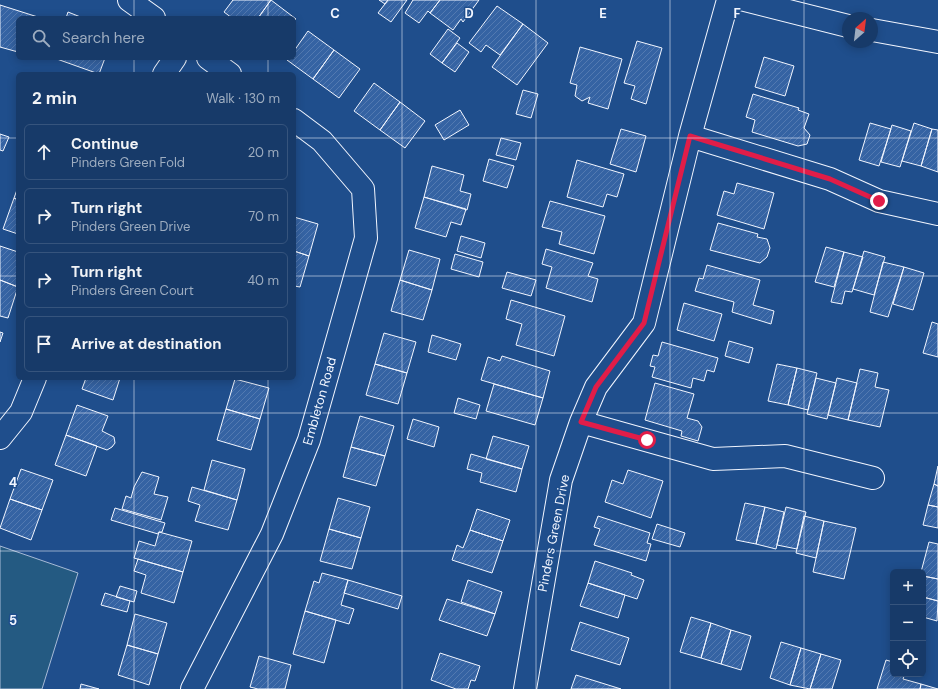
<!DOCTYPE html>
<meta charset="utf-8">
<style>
:root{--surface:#173a69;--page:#20416f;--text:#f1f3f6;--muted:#9eadc0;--line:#36547d}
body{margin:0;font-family:"DM Sans",sans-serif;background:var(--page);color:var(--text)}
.controls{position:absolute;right:12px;bottom:12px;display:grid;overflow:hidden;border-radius:6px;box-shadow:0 2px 10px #0003}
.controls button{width:36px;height:36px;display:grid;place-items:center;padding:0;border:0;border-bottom:1px solid var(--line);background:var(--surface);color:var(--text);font:20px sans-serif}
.compass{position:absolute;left:842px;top:12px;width:36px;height:36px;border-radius:50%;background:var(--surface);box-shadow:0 2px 10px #0003;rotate:28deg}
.stop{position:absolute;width:12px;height:12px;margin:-9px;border:3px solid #e11d48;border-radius:50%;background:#fff}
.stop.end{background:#e11d48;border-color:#fff;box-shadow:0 1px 4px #0008}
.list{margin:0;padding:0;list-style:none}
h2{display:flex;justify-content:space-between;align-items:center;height:52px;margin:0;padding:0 16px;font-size:17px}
h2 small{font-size:13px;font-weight:400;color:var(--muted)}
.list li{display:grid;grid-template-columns:26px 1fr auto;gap:12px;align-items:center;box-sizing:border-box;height:56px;margin:0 8px 8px;padding:0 8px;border:1px solid var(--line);border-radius:6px}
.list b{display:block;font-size:15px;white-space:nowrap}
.list p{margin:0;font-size:13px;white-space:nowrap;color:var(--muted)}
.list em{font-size:13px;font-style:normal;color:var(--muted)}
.icon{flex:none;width:22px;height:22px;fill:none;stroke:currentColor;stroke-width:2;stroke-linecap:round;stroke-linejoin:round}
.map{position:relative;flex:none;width:938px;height:689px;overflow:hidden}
.search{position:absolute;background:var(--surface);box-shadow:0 2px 10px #0003;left:16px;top:16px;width:280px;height:44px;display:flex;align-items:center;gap:10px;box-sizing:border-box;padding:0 14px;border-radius:6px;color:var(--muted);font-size:15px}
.panel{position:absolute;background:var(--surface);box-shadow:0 2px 10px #0003;left:16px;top:72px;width:280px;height:308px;border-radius:6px}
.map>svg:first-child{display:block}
.park{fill:#245a82;stroke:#a8bbd7}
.building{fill:url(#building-hatch);stroke:#f2f6ff}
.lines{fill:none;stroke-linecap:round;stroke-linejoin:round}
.street-casing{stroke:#f2f6ff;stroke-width:24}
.secondary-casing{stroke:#f2f6ff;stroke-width:24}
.street{stroke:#1f4e8c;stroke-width:22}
.secondary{stroke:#1f4e8c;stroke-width:22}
.route{stroke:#e11d48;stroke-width:5}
.grid{fill:none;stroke:#f2f6ff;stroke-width:1;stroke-opacity:0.55}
.labels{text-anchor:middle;stroke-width:3;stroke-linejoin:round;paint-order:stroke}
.street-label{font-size:13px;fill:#f2f6ff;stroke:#1f4e8c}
.grid-label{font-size:13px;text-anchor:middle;font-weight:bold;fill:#f2f6ff;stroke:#1f4e8c;stroke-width:3;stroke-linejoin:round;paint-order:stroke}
</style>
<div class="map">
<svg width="938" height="689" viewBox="0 0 938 689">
<defs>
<pattern id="building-hatch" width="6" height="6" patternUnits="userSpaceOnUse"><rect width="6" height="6" fill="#3563a3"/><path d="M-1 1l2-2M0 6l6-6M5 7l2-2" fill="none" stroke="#537ab1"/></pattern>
</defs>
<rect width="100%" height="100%" fill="#1f4e8c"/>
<path class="park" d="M 0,546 L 78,573 L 42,689 L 0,689 Z"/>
<path class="building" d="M 233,0 L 271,0 L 258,18 L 232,18 L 224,12 Z
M 271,0 L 296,19 L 294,21 L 294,18 L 258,18 Z
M 379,0 L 388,0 L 385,4 Z
M 388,0 L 407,0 L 391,22 L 378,13 Z
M 413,0 L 440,0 L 430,13 L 428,11 L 419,23 L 405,13 Z
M 440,0 L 479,0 L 463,22 L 461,19 L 453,30 L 430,13 Z
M 0,5 L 41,18 L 18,18 L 18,52 L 0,47 Z
M 497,6 L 523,24 L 500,55 L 486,45 L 481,52 L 469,43 Z
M 68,12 L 83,18 L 66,18 Z
M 523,24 L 548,43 L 517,85 L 492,67 Z
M 448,29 L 460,38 L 442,63 L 430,54 Z
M 308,31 L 334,50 L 313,79 L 287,60 L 294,58 L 294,51 Z
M 637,41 L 662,48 L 646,104 L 631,99 L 635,86 L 624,83 Z
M 457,43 L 469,52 L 455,72 L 442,63 Z
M 580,47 L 622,59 L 608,109 L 588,103 L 590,97 L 582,101 L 575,96 L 577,85 L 570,83 Z
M 334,50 L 360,69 L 339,98 L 313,79 Z
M 764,57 L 794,66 L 785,96 L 755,87 Z
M 54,58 L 105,58 L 99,74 Z
M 374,83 L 400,102 L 380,130 L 354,111 Z
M 523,90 L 538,94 L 531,118 L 516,114 Z
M 753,94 L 799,108 L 798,110 L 809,114 L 804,128 L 810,135 L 807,144 L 798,146 L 752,132 L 755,120 L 746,117 Z
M 400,102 L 425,121 L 405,148 L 380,130 Z
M 460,110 L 469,125 L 444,140 L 435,125 Z
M 870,123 L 891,129 L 879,166 L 859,160 Z
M 914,123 L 932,129 L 921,166 L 902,161 Z
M 892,125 L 911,131 L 900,167 L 881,162 Z
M 621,129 L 646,136 L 636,172 L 610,164 Z
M 932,129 L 938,130 L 938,172 L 921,166 Z
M 0,134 L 9,137 L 3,151 L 0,150 Z
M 501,138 L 521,143 L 516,160 L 496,155 Z
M 489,159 L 514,166 L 507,188 L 483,181 Z
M 577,160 L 624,174 L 617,197 L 607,194 L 603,207 L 567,197 Z
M 432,166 L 464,175 L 460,191 L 471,194 L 467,210 L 424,197 Z
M 737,183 L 774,193 L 764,229 L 717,215 L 724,191 L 734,194 Z
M 18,187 L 18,200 L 14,198 Z
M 424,197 L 466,209 L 461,225 L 451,222 L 446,237 L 415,228 Z
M 14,198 L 18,200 L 18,234 L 3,229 Z
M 550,201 L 605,216 L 594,254 L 559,244 L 562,232 L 542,227 Z
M 294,217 L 318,224 L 309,256 L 294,251 Z
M 718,223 L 758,234 L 757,237 L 767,239 L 770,248 L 767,257 L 760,263 L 710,250 Z
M 461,236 L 485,243 L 481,258 L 457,251 Z
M 0,246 L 18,252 L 18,287 L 0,280 Z
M 826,247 L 844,252 L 834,287 L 815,282 Z
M 546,249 L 593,263 L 588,276 L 598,279 L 592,302 L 546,288 L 552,267 L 542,264 Z
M 409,250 L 440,259 L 432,290 L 400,280 Z
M 294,251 L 309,256 L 300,287 L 294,286 Z
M 864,251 L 885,257 L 874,295 L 853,289 Z
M 844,252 L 863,257 L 852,292 L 845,291 L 842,304 L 831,302 Z
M 455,254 L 483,262 L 479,277 L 451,269 Z
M 883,262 L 904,267 L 888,317 L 870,312 Z
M 707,265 L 760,280 L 753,305 L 774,311 L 771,324 L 732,312 L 734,302 L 695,291 L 699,278 L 703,279 Z
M 904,267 L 924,273 L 913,310 L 893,304 Z
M 507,272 L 536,280 L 531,296 L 502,288 Z
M 0,280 L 18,287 L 8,318 L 0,316 Z
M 400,280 L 432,290 L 423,320 L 391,311 Z
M 511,300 L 565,316 L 554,356 L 516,345 L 522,324 L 506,319 Z
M 684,303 L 722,314 L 714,341 L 677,330 Z
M 932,322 L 938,324 L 938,357 L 923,353 Z
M 0,332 L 3,333 L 0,342 Z
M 384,333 L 416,342 L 407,373 L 375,364 Z
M 432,335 L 461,344 L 456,360 L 428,352 Z
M 729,341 L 753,348 L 749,363 L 725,356 Z
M 662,342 L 718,358 L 714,372 L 707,370 L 704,381 L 693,378 L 691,388 L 652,377 L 655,367 L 650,366 L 653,355 L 658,356 Z
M 502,356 L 550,371 L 543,398 L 481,380 L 488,357 L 500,361 Z
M 375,364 L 407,373 L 398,404 L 366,395 Z
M 777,364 L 797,368 L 788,405 L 768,401 Z
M 797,368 L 817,373 L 808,410 L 788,405 Z
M 860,369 L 878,373 L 875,387 L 889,390 L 880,427 L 848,420 Z
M 86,378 L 120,378 L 113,400 L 82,389 Z
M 816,378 L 836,383 L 827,419 L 807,414 Z
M 837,378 L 857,383 L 848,420 L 828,415 Z
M 235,379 L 269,388 L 260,419 L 226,409 Z
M 655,383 L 694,394 L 687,418 L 698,421 L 702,427 L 698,441 L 681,436 L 682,431 L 645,420 Z
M 494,384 L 543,398 L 535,425 L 486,411 Z
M 458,398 L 480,405 L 476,419 L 454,413 Z
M 77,405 L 108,416 L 102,431 L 114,437 L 115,443 L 112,447 L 107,450 L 66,435 Z
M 226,409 L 260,419 L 251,450 L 217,440 Z
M 360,416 L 394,426 L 385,456 L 351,447 Z
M 413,419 L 439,427 L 434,447 L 407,439 Z
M 66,435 L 97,446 L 86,476 L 55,465 Z
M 493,436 L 529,446 L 522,469 L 486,459 Z
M 351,447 L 385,456 L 376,486 L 343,477 Z
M 471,454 L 522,469 L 516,492 L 480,482 L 482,473 L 467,469 Z
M 212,460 L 245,469 L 237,500 L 204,490 Z
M 938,466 L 938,486 L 934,484 Z
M 21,469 L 53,480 L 42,510 L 10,499 Z
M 628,470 L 663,481 L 651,518 L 605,502 L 612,480 L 623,484 Z
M 142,472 L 159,477 L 154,494 L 168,497 L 161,520 L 122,509 L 126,496 L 131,498 L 134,487 Z
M 934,484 L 938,486 L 938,507 L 928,505 Z
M 192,487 L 237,500 L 228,530 L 195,521 L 200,505 L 188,501 Z
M 338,498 L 370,507 L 361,538 L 329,529 Z
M 10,499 L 42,510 L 31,540 L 0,528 Z
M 745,503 L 765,507 L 756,544 L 736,540 Z
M 928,505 L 938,507 L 938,528 L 923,525 Z
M 765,507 L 784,512 L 776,549 L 756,544 Z
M 786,507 L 806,512 L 797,549 L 777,545 Z
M 115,508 L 165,523 L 162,532 L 159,532 L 158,534 L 111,520 Z
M 477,509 L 510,520 L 503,541 L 470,530 Z
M 598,516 L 650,533 L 647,543 L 651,544 L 646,561 L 594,545 L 600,529 L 594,527 Z
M 804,516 L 824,521 L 816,558 L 796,553 Z
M 824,521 L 856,528 L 844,579 L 813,572 Z
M 657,524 L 685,533 L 680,547 L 652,539 Z
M 329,529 L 361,538 L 352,569 L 320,561 Z
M 470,530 L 503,541 L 492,573 L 452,560 L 457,545 L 463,548 Z
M 159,532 L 192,541 L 183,572 L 134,558 L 139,541 L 155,546 Z
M 929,542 L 938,544 L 938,579 L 923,576 L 923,572 L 921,572 Z
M 138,559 L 183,572 L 174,603 L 141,593 L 146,575 L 134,571 Z
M 595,561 L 632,573 L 631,575 L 644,580 L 637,599 L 588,583 Z
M 322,573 L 348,580 L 341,605 L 354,609 L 349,624 L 305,611 L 314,581 L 319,583 Z
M 923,576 L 938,579 L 938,601 L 923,597 Z
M 348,580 L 402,596 L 398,609 L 344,593 Z
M 468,580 L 502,592 L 495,614 L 461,602 Z
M 588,583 L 625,595 L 618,618 L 580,606 Z
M 120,586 L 137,591 L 134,602 L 116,597 Z
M 105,593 L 130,601 L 127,612 L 101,605 Z
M 923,597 L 938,601 L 937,621 L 923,617 Z
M 447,599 L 495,614 L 487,636 L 439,620 Z
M 305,611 L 336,620 L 324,663 L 293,654 Z
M 135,614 L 167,623 L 158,654 L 127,645 Z
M 691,617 L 711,623 L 701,658 L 680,652 Z
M 580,622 L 629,638 L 620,665 L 571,650 Z
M 711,623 L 731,630 L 721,664 L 701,658 Z
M 731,630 L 751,636 L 741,670 L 721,664 Z
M 781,642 L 801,648 L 790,685 L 770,678 Z
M 127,645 L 158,654 L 149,685 L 118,675 Z
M 801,648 L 821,654 L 810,689 L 790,685 Z
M 440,653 L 480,666 L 475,681 L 471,680 L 468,689 L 456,689 L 431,680 Z
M 821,654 L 841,660 L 832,689 L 810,689 Z
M 259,656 L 291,665 L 285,689 L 258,689 L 250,687 Z
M 886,660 L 893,662 L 893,674 L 905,674 L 903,679 L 921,684 L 920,689 L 877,689 Z
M 576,675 L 621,689 L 571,689 Z
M 81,684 L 99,689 L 80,689 Z
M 921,684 L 938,689 L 920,689 Z"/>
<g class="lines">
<defs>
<path id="street" d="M 129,0 L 154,18
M 208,58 L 230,74
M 164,74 L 175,58
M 690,136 L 830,179 L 879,201 L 938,214
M 581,422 L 713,459 L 785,456 L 873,478
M 0,438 L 21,412 L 35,378
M 192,689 L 272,534 L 309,440 L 366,238 L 363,189 L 322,141 L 294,120
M 525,689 L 561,480 L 581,422 L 596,387 L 644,323 L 690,136 L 728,0"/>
<path id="secondary" d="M 745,0 L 848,26
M 872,30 L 938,42"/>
</defs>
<use href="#street" class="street-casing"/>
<use href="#secondary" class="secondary-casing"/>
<use href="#street" class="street"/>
<use href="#secondary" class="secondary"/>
</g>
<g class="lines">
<path class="route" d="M 647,440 L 581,422 L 596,387 L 644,323 L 690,136 L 830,179 L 879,201"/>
</g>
<path class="grid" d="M 134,0 L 134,18M 268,0 L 268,18M 402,0 L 402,689M 536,0 L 536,689M 670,0 L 670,689M 804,0 L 804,689M 134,58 L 134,74M 268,58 L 268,74M 0,138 L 18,138M 294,138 L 938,138M 0,276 L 18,276M 294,276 L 938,276M 134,378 L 134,689M 268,378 L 268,689M 0,413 L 938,413M 0,551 L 938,551"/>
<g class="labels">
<g class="street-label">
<text transform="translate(319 401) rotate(-74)" y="5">Embleton Road</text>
<text transform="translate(553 533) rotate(-79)" y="5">Pinders Green Drive</text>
</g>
</g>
<g class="grid-label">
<text x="335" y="18">C</text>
<text x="469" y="18">D</text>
<text x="603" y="18">E</text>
<text x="737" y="18">F</text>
<text x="13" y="487">4</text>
<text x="13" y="625">5</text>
</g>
</svg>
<div class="controls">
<button>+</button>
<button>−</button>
<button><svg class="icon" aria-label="locate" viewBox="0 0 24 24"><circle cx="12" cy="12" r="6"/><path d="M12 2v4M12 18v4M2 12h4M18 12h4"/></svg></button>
</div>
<svg class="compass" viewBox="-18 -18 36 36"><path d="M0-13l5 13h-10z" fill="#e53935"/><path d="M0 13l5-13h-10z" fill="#9eadc0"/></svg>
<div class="stop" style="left:647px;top:440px"></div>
<div class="stop end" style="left:879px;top:201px"></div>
<div class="search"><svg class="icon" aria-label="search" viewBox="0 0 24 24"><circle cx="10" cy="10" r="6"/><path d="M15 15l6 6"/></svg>Search here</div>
<section class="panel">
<h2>2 min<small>Walk · 130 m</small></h2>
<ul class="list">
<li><svg class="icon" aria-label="ahead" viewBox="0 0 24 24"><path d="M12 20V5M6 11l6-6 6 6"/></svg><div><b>Continue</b><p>Pinders Green Fold</p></div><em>20 m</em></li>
<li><svg class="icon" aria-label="right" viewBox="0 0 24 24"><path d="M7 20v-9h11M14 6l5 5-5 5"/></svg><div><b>Turn right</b><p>Pinders Green Drive</p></div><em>70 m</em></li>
<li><svg class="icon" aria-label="right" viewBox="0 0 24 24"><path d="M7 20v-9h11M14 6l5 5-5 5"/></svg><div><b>Turn right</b><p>Pinders Green Court</p></div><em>40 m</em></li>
<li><svg class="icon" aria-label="arrive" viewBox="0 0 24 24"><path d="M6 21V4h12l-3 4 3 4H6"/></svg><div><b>Arrive at destination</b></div></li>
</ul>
</section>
</div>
